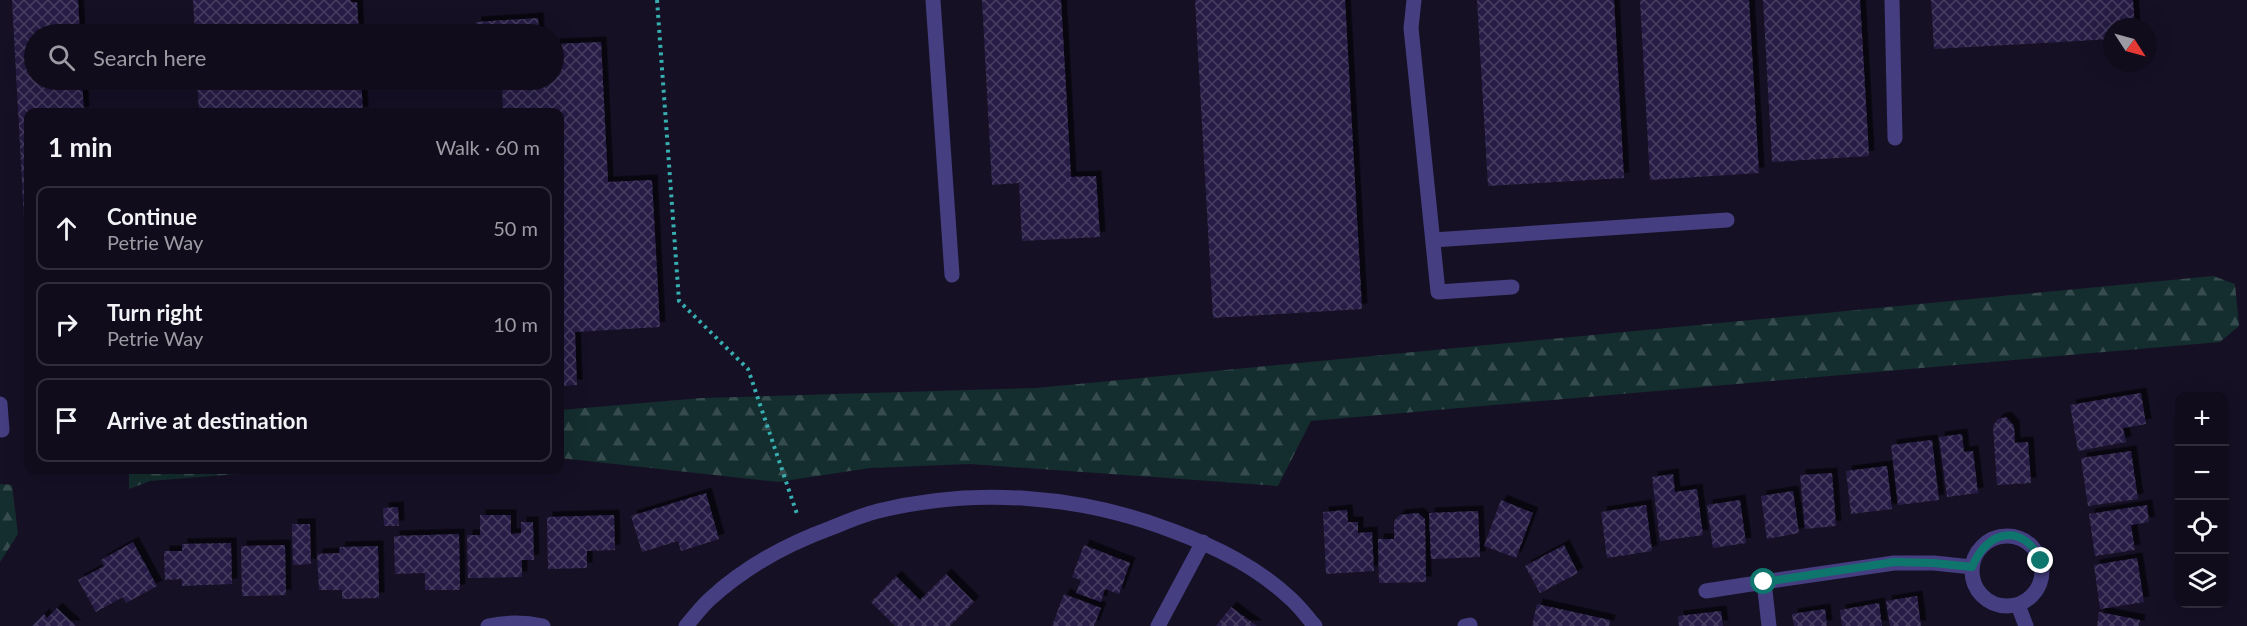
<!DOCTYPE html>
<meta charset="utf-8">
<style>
:root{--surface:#100c1b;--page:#191524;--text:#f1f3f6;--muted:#9c9ba3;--line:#302c3a}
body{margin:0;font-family:Lato,sans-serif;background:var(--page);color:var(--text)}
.controls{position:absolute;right:18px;bottom:18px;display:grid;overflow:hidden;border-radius:12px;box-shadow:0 6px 24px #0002}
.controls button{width:54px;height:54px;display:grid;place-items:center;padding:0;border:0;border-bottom:2px solid var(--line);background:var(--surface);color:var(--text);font:30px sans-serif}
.compass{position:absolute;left:2103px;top:18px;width:54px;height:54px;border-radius:50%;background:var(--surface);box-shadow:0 6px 24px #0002;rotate:126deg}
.stop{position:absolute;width:18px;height:18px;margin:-14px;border:4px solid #0f766e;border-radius:50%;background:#fff}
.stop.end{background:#0f766e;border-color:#fff;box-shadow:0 2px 6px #0008}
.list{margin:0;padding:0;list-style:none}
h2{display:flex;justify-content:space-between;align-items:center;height:78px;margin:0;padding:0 24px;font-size:26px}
h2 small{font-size:20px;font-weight:400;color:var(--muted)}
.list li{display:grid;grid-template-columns:39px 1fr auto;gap:18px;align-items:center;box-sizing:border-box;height:84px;margin:0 12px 12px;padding:0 12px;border:2px solid var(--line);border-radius:12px}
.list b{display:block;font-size:22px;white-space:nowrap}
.list p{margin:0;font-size:20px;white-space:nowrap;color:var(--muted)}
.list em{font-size:20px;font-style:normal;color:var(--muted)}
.icon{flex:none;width:33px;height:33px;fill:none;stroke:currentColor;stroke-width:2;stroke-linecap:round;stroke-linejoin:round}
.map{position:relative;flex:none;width:2247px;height:626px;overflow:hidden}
.search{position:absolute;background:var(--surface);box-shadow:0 6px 24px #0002;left:24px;top:24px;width:540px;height:66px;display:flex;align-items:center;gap:15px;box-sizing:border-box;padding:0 21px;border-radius:33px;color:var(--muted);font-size:22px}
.panel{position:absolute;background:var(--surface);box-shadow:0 6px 24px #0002;left:24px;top:108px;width:540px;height:366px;border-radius:12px}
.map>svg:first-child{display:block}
.forest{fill:url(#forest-firs)}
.building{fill:url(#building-cross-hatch);filter:url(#shadow)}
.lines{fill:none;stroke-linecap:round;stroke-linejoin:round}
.path{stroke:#37aeb0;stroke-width:4;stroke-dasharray:3 4.5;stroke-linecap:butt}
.service{stroke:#453e80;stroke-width:15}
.minor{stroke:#453e80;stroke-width:15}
.route{stroke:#0f766e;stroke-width:8}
</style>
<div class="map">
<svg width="2247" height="626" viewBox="0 0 2247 626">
<defs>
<pattern id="forest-firs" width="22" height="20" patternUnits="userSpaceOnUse" patternTransform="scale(1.5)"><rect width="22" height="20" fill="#142d2e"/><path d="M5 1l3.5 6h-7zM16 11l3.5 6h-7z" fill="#364b4d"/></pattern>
<pattern id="building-cross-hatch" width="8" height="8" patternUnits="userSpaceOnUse" patternTransform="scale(1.5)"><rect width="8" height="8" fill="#281e44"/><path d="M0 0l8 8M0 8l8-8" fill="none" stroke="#473e60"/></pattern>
<filter id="shadow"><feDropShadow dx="5.5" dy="-5.5" stdDeviation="0" flood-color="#0009"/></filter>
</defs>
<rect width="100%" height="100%" fill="#151024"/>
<path class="forest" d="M 2213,276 L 2235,284 L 2239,326 L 2220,342 L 1311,421 L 1278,486 L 970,464 L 870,468 L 778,482 L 560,458 L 560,410 L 702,398 L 1036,388 Z
M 129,470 L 287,470 L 150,481 L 129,489 Z
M 0,484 L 12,485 L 18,534 L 0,562 Z"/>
<path class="building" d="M 12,0 L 78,0 L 80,34 L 34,34 L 34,80 L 82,80 L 84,112 L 28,112 L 28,273 L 27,273 Z
M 193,0 L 351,0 L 351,2 L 357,2 L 359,34 L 195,34 Z
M 982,0 L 1061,0 L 1071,177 L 1096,176 L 1100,237 L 1022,241 L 1019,183 L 992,185 Z
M 1195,0 L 1345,0 L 1362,309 L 1213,318 Z
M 1477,0 L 1614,0 L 1624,178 L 1488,186 Z
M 1640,0 L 1749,0 L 1759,173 L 1650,180 Z
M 1763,0 L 1860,0 L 1869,156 L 1772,162 Z
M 1931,0 L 2133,0 L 2135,27 L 2112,27 L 2112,39 L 1934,49 Z
M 538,18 L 539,34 L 476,34 L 476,22 Z
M 601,42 L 608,182 L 652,180 L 660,327 L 575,332 L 577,385 L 560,386 L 560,112 L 503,112 L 502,80 L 554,80 L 554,44 Z
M 197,80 L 361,80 L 363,112 L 199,112 Z
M 2141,393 L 2146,424 L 2123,428 L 2126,442 L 2078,451 L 2070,405 Z
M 2006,417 L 2014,426 L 2015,443 L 2028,442 L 2031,483 L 1997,485 L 1993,426 L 1998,419 Z
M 1962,434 L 1964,452 L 1973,451 L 1978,493 L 1947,497 L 1939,437 Z
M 1932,440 L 1939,500 L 1898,505 L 1891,445 Z
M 2131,451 L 2138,499 L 2088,506 L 2081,458 Z
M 1887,466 L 1892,509 L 1851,514 L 1846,471 Z
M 1832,473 L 1836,526 L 1805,529 L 1800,475 Z
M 1673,474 L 1675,492 L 1697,489 L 1703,535 L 1660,541 L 1652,477 Z
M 1793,491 L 1799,533 L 1767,539 L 1761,496 Z
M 706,493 L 719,539 L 681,551 L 678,541 L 642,552 L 631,516 Z
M 1501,500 L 1533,513 L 1516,558 L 1484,546 Z
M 1740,500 L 1746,543 L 1713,548 L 1707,505 Z
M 1646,505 L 1652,551 L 1607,558 L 1601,512 Z
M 2147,505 L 2149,522 L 2131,525 L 2135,550 L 2095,556 L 2089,514 Z
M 398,507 L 399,526 L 384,526 L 383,508 Z
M 1347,510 L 1348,522 L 1358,522 L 1358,533 L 1372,532 L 1374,571 L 1326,574 L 1323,512 Z
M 1478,511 L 1480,557 L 1431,559 L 1429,513 Z
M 1418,513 L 1425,519 L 1426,582 L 1379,583 L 1378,539 L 1394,539 L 1394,521 L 1400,515 Z
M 480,515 L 511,515 L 511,534 L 521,533 L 521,522 L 533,522 L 534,560 L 522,560 L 522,577 L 468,578 L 467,535 L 480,535 Z
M 614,515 L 615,550 L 587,551 L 587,568 L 548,569 L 547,517 Z
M 292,524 L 310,524 L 311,564 L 293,565 Z
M 459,534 L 460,590 L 425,590 L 425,573 L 395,574 L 394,536 Z
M 133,542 L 157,586 L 126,603 L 123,597 L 96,612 L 78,580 L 104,566 L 101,560 Z
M 231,543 L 232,584 L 182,586 L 182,579 L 165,580 L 164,551 L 182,551 L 182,544 Z
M 285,545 L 286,595 L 242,596 L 241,546 Z
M 1084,545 L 1130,563 L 1119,594 L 1105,589 L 1101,602 L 1076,593 L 1081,580 L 1072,577 Z
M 1564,545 L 1578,573 L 1540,593 L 1525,566 Z
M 378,546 L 379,598 L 342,599 L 342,590 L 319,590 L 317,554 L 339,553 L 340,547 Z
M 2137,558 L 2144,602 L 2100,609 L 2094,565 Z
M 946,574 L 974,602 L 950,626 L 895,626 L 871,602 L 896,576 L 920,600 Z
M 1064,594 L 1101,608 L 1094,626 L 1052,626 Z
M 1917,596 L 1921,626 L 1890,626 L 1886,601 Z
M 1879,603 L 1882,626 L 1842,626 L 1840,610 Z
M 1537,604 L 1610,620 L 1609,626 L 1532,626 Z
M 1231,607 L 1257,626 L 1216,626 Z
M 57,608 L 76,626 L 32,626 L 44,614 L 47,618 Z
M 1825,609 L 1827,626 L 1794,626 L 1792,614 Z
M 1721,611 L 1723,626 L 1679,626 L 1678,616 Z
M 2099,612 L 2140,620 L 2139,626 L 2097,626 Z"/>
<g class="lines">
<path class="path" d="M 657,0 L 679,301 L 748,369 L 798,517"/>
<path class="service" d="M 933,0 L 952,275
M 1414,0 L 1411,28 L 1438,292 L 1512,287
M 1892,0 L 1895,138
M 1433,240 L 1727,220"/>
<path class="minor" d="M 0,404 L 2,430
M1972 571a35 35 0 1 1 70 0a35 35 0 1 1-70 0Z
M 1706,591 L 1764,582
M 2018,605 L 2026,626
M 488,626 C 507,622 524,622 543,626
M 686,626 C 694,617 701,607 710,599 C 745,567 787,544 831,528 C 846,522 862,515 878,511 C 976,487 1080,495 1173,531 C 1216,547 1257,567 1291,599 C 1300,607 1307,617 1315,626
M 1158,626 L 1203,542
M 1465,626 L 1470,625
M 1769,626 L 1764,582 L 1894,563 L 1934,563 L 1972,567"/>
</g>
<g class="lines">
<path class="route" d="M 1764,582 L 1894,562 L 1934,563 L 1972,567 C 1987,530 2023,522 2041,561"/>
</g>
</svg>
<div class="controls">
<button>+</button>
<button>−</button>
<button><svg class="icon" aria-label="locate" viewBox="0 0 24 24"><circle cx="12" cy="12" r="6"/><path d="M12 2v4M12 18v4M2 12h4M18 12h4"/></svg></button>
<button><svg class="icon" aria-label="layers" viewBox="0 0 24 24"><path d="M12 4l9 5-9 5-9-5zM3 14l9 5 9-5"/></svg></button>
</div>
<svg class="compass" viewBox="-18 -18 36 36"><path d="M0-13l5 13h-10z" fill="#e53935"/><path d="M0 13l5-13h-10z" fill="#9c9ba3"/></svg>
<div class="stop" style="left:1764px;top:582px"></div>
<div class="stop end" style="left:2041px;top:561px"></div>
<div class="search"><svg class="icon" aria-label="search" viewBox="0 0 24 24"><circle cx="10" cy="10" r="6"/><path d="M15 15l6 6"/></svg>Search here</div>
<section class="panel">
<h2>1 min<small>Walk · 60 m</small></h2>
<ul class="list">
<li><svg class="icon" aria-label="ahead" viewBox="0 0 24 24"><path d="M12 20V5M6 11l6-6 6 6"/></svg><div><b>Continue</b><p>Petrie Way</p></div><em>50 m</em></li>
<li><svg class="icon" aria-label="right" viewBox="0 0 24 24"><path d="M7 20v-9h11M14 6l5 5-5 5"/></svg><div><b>Turn right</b><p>Petrie Way</p></div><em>10 m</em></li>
<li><svg class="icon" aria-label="arrive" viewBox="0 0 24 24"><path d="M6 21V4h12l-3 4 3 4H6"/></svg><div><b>Arrive at destination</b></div></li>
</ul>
</section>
</div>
